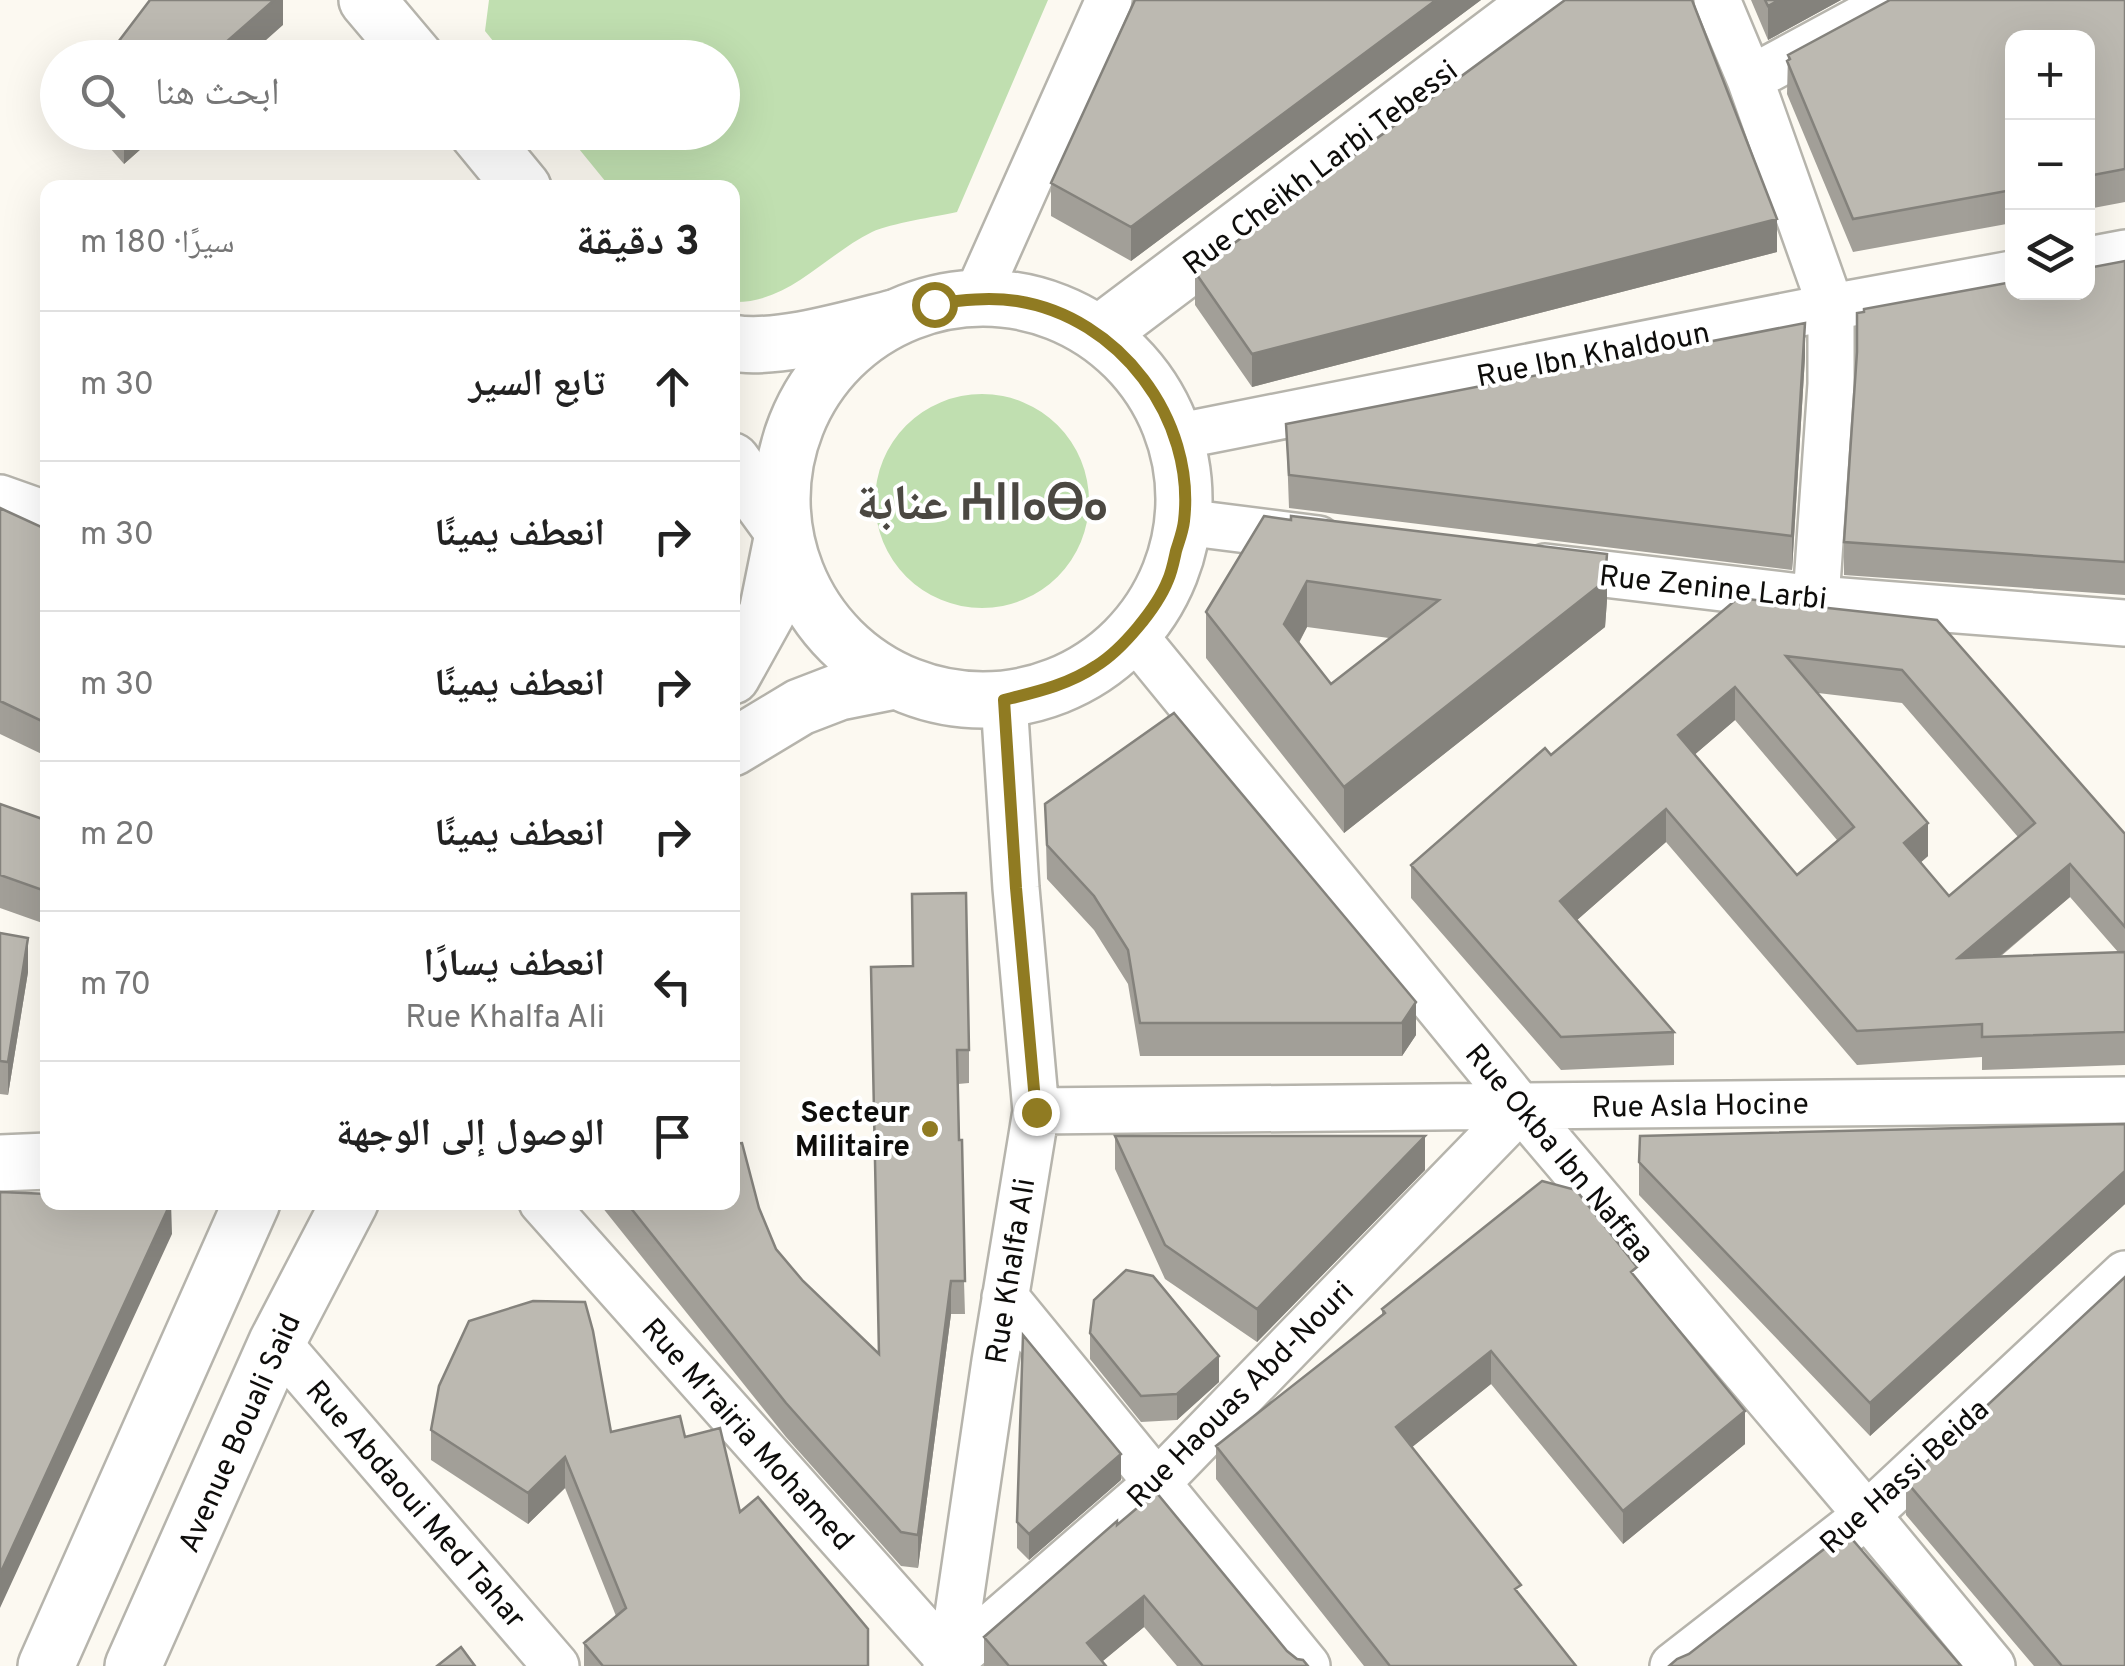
<!DOCTYPE html>
<html lang="ar">
<meta charset="utf-8">
<style>
:root{--surface:#fff;--page:#f2f2f2;--text:#222;--muted:#767676;--line:#e0e0e0}
body{margin:0;font-family:Overpass,"Noto Naskh Arabic","Noto Sans Tifinagh",sans-serif;background:var(--page);color:var(--text);direction:rtl}
.controls{position:absolute;right:30px;top:30px;display:grid;overflow:hidden;border-radius:20px;box-shadow:0 10px 40px #0002}
.controls button{width:90px;height:90px;display:grid;place-items:center;padding:0;border:0;border-bottom:2px solid var(--line);background:var(--surface);color:var(--text);font:50px sans-serif}
.stop{position:absolute;width:30px;height:30px;margin:-22px;border:8px solid #907b22;border-radius:50%;background:#fff}
.stop.end{background:#907b22;border-color:#fff;box-shadow:0 2px 10px #0008}
.list{margin:0;padding:0;list-style:none}
h2{display:flex;justify-content:space-between;align-items:center;height:130px;margin:0;padding:0 40px;font-size:42px}
h2 small{font-size:32px;font-weight:400;color:var(--muted)}
.list li{display:grid;grid-template-columns:65px 1fr auto;gap:30px;align-items:center;box-sizing:border-box;height:150px;padding:0 40px;border-top:2px solid var(--line)}
.list b{display:block;font-size:38px;white-space:nowrap}
.list p{margin:0;font-size:32px;white-space:nowrap;color:var(--muted)}
.list em{font-size:32px;font-style:normal;color:var(--muted)}
.icon{flex:none;width:55px;height:55px;fill:none;stroke:currentColor;stroke-width:2;stroke-linecap:round;stroke-linejoin:round}
.map{position:relative;flex:none;width:2125px;height:1666px;overflow:hidden;direction:ltr}
.search{position:absolute;background:var(--surface);box-shadow:0 10px 40px #0002;left:40px;top:40px;width:700px;height:110px;display:flex;align-items:center;gap:25px;box-sizing:border-box;padding:0 35px;border-radius:55px;color:var(--muted);font-size:38px}
.panel{position:absolute;background:var(--surface);box-shadow:0 10px 40px #0002;left:40px;top:180px;width:700px;height:1030px;border-radius:20px;direction:rtl}
.map>svg:first-child{display:block}
.green{fill:#c0dfb0}
.lines{fill:none;stroke-linecap:round;stroke-linejoin:round}
.minor-casing{stroke:#b6b4ac;stroke-width:50}
.secondary-casing{stroke:#b6b4ac;stroke-width:60}
.primary-casing{stroke:#b6b4ac;stroke-width:60}
.minor{stroke:#fff;stroke-width:45}
.secondary{stroke:#fff;stroke-width:55}
.primary{stroke:#fff;stroke-width:55}
.wall{fill:#a29f98;fill-rule:evenodd}
.shaded-wall{fill:#84827c}
.building{fill:#bcb9b1;stroke:#84827c;stroke-width:2.5;fill-rule:evenodd}
.route{stroke:#907b22;stroke-width:12}
.poi-dot{fill:#907b22;stroke:#fff;stroke-width:4}
.labels{text-anchor:middle;stroke-width:8;stroke-linejoin:round;paint-order:stroke}
.street-label{font-size:30px;fill:#0e0d0b;stroke:#fff}
.poi-label{font-size:30px;font-weight:bold;fill:#0e0d0b;stroke:#fff;text-anchor:end}
.town-label{font-size:50px;font-weight:bold;fill:#4b4842;stroke:#fff}
</style>
<div class="map">
<svg width="2125" height="1666" viewBox="0 0 2125 1666">
<rect width="100%" height="100%" fill="#fcf9f1"/>
<path class="green" d="M 489,0 L 1048,0 L 957,212 C 934,217 892,223 872,232 C 825,255 788,304 733,302 L 732,188 L 610,187 L 566,133 L 722,132 L 722,58 L 506,57 L 485,31 Z
M875 501a107 107 0 1 1 214 0a107 107 0 1 1-214 0Z"/>
<g class="lines">
<defs>
<path id="minor" d="M 1717,0 L 1750,79 L 1831,307 L 1831,384 L 1816,599
M 1750,79 L 1896,0
M 2088,260 L 2125,253
M 976,298 L 1109,0
M 1175,437 L 1831,307 L 2012,274
M 0,498 L 48,515
M 1184,522 L 1318,539
M 1545,567 L 1816,599 L 2125,623
M 1133,634 L 1521,1108 L 1867,1515 L 1992,1666
M 1036,1111 L 2125,1100
M 542,1202 L 955,1666
M 1005,1297 L 1307,1666
M 277,1342 L 556,1666
M 951,1662 L 995,1361 L 1036,1111 L 1016,888 L 1004,700
M 946,1666 L 1157,1483 L 1521,1108
M 1673,1666 L 1867,1515 L 2125,1274"/>
<path id="secondary" d="M 367,0 L 416,58
M 477,132 L 523,188
M 732,343 C 776,351 850,329 894,318
M 732,461 L 783,531
M 0,1163 L 48,1161"/>
<path id="primary" d="M782 499a201 201 0 1 1 402 0a201 201 0 1 1-402 0Z
M 1099,334 L 1542,0
M 732,676 L 767,613 L 783,534
M 732,748 L 800,707 L 839,692 L 894,681
M 46,1666 L 252,1202
M 133,1666 L 277,1342 L 350,1202"/>
</defs>
<use href="#minor" class="minor-casing"/>
<use href="#secondary" class="secondary-casing"/>
<use href="#primary" class="primary-casing"/>
<use href="#minor" class="minor"/>
<use href="#secondary" class="secondary"/>
<use href="#primary" class="primary"/>
</g>
<path class="wall" d="M 1135,0 L 1481,0 L 1131,261 L 1051,216 L 1051,183 Z
M 1751,0 L 1841,0 L 1768,40 Z
M 2125,0 L 2125,202 L 2088,209 L 2088,38 L 2012,38 L 2012,223 L 1853,252 L 1787,94 L 1788,55 Z
M 96,132 L 160,132 L 124,164 Z
M 1777,252 L 1252,387 L 1195,305 L 1195,272 Z
M 2125,261 L 2125,595 L 1844,575 L 1844,542 Z
M 1805,357 L 1792,570 L 1289,508 L 1286,424 Z
M 0,508 L 48,530 L 48,757 L 0,734 Z
M 1291,520 L 1607,600 L 1605,627 L 1344,833 L 1206,658 L 1206,612 ZM 1307,627 L 1389,638 L 1331,684 L 1299,643 Z
M 1738,598 L 1937,620 L 2125,834 L 2125,1065 L 1982,1070 L 1982,1057 L 1857,1065 L 1666,842 L 1577,920 L 1674,1032 L 1674,1065 L 1561,1070 L 1411,898 L 1411,865 L 1551,755 ZM 1818,693 L 1902,703 L 2018,837 L 1949,896 L 1920,863 L 1928,856 ZM 1735,720 L 1837,840 L 1797,875 L 1694,755 ZM 2070,897 L 2118,952 L 2000,957 Z
M 1174,713 L 1416,1035 L 1402,1056 L 1140,1056 L 1128,984 L 1094,930 L 1047,879 L 1045,804 Z
M 0,804 L 48,821 L 48,925 L 0,908 Z
M 0,933 L 28,972 L 8,1095 L 0,1094 Z
M 913,966 L 969,1050 L 969,1083 L 958,1084 L 965,1314 L 951,1314 L 918,1568 L 901,1566 L 786,1437 L 602,1207 L 602,1202 L 732,1202 L 759,1208 L 776,1249 L 803,1281 L 878,1353 Z
M 2125,1124 L 2125,1204 L 1870,1436 L 1639,1195 L 1639,1162 Z
M 1115,1136 L 1425,1170 L 1257,1342 L 1165,1279 L 1115,1169 Z
M 1637,1280 L 1745,1444 L 1623,1544 L 1491,1384 L 1412,1447 L 1521,1597 L 1576,1666 L 1364,1666 L 1216,1479 L 1216,1446 L 1382,1316 L 1382,1309 Z
M 1090,1333 L 1219,1382 L 1177,1420 L 1141,1422 L 1090,1359 Z
M 431,1430 L 611,1432 L 685,1437 L 740,1512 L 868,1666 L 584,1666 L 584,1643 L 616,1616 L 565,1488 L 528,1524 L 431,1460 Z
M 1121,1480 L 1029,1560 L 1017,1548 L 1017,1522 Z
M 1906,1481 L 2125,1666 L 2034,1666 L 1906,1515 Z
M 1117,1525 L 1287,1651 L 1308,1666 L 1177,1666 L 1144,1627 L 1102,1661 L 1106,1666 L 984,1666 L 984,1637 Z"/>
<path class="shaded-wall" d="M 274,0 L 283,0 L 283,25 L 246,58 L 208,58 Z
M 1436,0 L 1481,0 L 1131,261 L 1131,227 Z
M 1779,0 L 1841,0 L 1768,40 L 1768,6 Z
M 124,132 L 160,132 L 124,164 Z
M 1777,219 L 1777,252 L 1252,387 L 1252,354 Z
M 1805,323 L 1805,357 L 1792,570 L 1792,536 Z
M 1607,554 L 1607,600 L 1605,627 L 1344,833 L 1344,787 Z
M 1307,581 L 1307,627 L 1284,670 L 1284,624 Z
M 1735,687 L 1735,720 L 1678,769 L 1678,735 Z
M 1666,809 L 1666,842 L 1560,935 L 1560,901 Z
M 1928,823 L 1928,856 L 1904,877 L 1904,843 Z
M 2070,864 L 2070,897 L 1958,991 L 1958,958 Z
M 28,938 L 28,972 L 8,1095 L 8,1062 Z
M 1416,1002 L 1416,1035 L 1402,1056 L 1402,1023 Z
M 1425,1136 L 1425,1170 L 1257,1342 L 1257,1309 Z
M 2125,1171 L 2125,1204 L 1870,1436 L 1870,1403 Z
M 171,1202 L 172,1234 L 0,1608 L 0,1574 Z
M 951,1281 L 951,1314 L 918,1568 L 918,1535 Z
M 1491,1351 L 1491,1384 L 1396,1460 L 1396,1427 Z
M 1219,1356 L 1219,1382 L 1177,1420 L 1177,1394 Z
M 1745,1411 L 1745,1444 L 1623,1544 L 1623,1511 Z
M 1121,1454 L 1121,1480 L 1029,1560 L 1029,1534 Z
M 565,1457 L 565,1488 L 528,1524 L 528,1493 Z
M 1144,1596 L 1144,1627 L 1097,1666 L 1087,1643 Z"/>
<path class="building" d="M 150,0 L 274,0 L 208,58 L 106,58 Z
M 1135,0 L 1436,0 L 1131,227 L 1051,183 Z
M 1565,0 L 1692,0 L 1777,219 L 1252,354 L 1195,272 Z
M 1765,0 L 1779,0 L 1768,6 Z
M 1890,0 L 2125,0 L 2125,169 L 2088,176 L 2088,38 L 2012,38 L 2012,190 L 1853,219 L 1787,61 L 1790,59 L 1788,55 Z
M 2125,261 L 2125,562 L 1844,542 L 1857,352 L 1857,313 L 1864,312 L 1864,309 L 2012,282 L 2012,292 L 2088,292 L 2088,268 Z
M 1805,323 L 1792,536 L 1289,475 L 1286,424 Z
M 0,508 L 48,530 L 48,724 L 0,701 Z
M 1264,516 L 1291,520 L 1291,516 L 1607,554 L 1605,581 L 1344,787 L 1206,612 ZM 1307,581 L 1439,600 L 1331,684 L 1284,624 Z
M 1738,598 L 1937,620 L 2125,834 L 2125,927 L 2070,864 L 1958,958 L 2125,952 L 2125,1032 L 1982,1037 L 1982,1024 L 1857,1031 L 1666,809 L 1560,901 L 1674,1032 L 1561,1037 L 1411,865 L 1545,748 L 1551,755 ZM 1786,656 L 1902,670 L 2035,823 L 1949,896 L 1904,843 L 1928,823 ZM 1735,687 L 1854,827 L 1797,875 L 1678,735 Z
M 1174,713 L 1416,1002 L 1402,1023 L 1140,1023 L 1128,950 L 1094,896 L 1047,845 L 1045,804 Z
M 0,804 L 48,821 L 48,892 L 0,875 Z
M 966,893 L 969,1050 L 957,1050 L 959,1140 L 962,1140 L 965,1281 L 951,1281 L 918,1535 L 901,1532 L 786,1403 L 626,1202 L 732,1202 L 732,1144 L 742,1143 L 759,1208 L 776,1249 L 803,1281 L 879,1354 L 871,967 L 913,966 L 912,894 Z
M 0,933 L 28,938 L 8,1062 L 0,1061 Z
M 2125,1124 L 2125,1171 L 1870,1403 L 1639,1162 L 1640,1136 Z
M 1115,1136 L 1425,1136 L 1257,1309 L 1165,1245 Z
M 1542,1181 L 1576,1190 L 1637,1267 L 1631,1272 L 1745,1411 L 1623,1511 L 1491,1351 L 1396,1427 L 1521,1585 L 1515,1589 L 1576,1666 L 1390,1666 L 1216,1446 L 1385,1313 L 1382,1309 Z
M 0,1192 L 48,1194 L 48,1202 L 171,1202 L 0,1574 Z
M 1126,1270 L 1153,1276 L 1219,1356 L 1177,1394 L 1141,1396 L 1090,1333 L 1094,1300 Z
M 2125,1277 L 2125,1666 L 2062,1666 L 1906,1481 Z
M 533,1301 L 585,1302 L 593,1331 L 611,1432 L 680,1416 L 685,1437 L 720,1428 L 740,1512 L 758,1497 L 868,1629 L 868,1666 L 603,1666 L 584,1643 L 626,1608 L 565,1457 L 528,1493 L 431,1430 L 439,1386 L 469,1321 Z
M 1023,1335 L 1121,1454 L 1029,1534 L 1017,1522 Z
M 1156,1492 L 1287,1651 L 1297,1659 L 1303,1660 L 1308,1666 L 1203,1666 L 1144,1596 L 1087,1643 L 1106,1666 L 1009,1666 L 984,1637 L 1117,1521 L 1117,1525 Z
M 1846,1532 L 1961,1666 L 1669,1666 L 1677,1659 L 1689,1654 Z
M 461,1647 L 475,1666 L 437,1666 Z"/>
<g class="lines">
<path class="route" d="M 934,304 C 962,300 989,297 1017,301 C 1119,317 1196,419 1184,521 C 1183,531 1179,541 1176,551 C 1174,560 1172,571 1168,580 C 1157,608 1122,650 1096,666 C 1068,685 1036,692 1004,700 L 1016,888 L 1036,1112"/>
</g>
<circle class="poi-dot" cx="930" cy="1129" r="10"/>
<g class="labels">
<g class="street-label">
<text transform="translate(1320 167) rotate(-37)" y="10">Rue Cheikh Larbi Tebessi</text>
<text transform="translate(1593 354) rotate(-11)" y="10">Rue Ibn Khaldoun</text>
<text transform="translate(1713 587) rotate(6)" y="10">Rue Zenine Larbi</text>
<text transform="translate(1700 1105) rotate(-1)" y="10">Rue Asla Hocine</text>
<text transform="translate(1560 1153) rotate(50)" y="10">Rue Okba Ibn Naffaa</text>
<text transform="translate(1010 1271) rotate(-81)" y="10">Rue Khalfa Ali</text>
<text transform="translate(1240 1394) rotate(-45)" y="10">Rue Haouas Abd-Nouri</text>
<text transform="translate(239 1433) rotate(-66)" y="10">Avenue Bouali Said</text>
<text transform="translate(748 1434) rotate(48)" y="10">Rue M'rairia Mohamed</text>
<text transform="translate(1904 1476) rotate(-42)" y="10">Rue Hassi Beida</text>
<text transform="translate(416 1504) rotate(49)" y="10">Rue Abdaoui Med Tahar</text>
</g>
<g class="poi-label">
<text x="910" y="1122">Secteur<tspan x="910" dy="34">Militaire</tspan></text>
</g>
<g class="town-label">
<text x="982" y="519">عنابة ⵄⵏⵏⴰⴱⴰ</text>
</g>
</g>
</svg>
<div class="controls">
<button>+</button>
<button>−</button>
<button><svg class="icon" aria-label="layers" viewBox="0 0 24 24"><path d="M12 4l9 5-9 5-9-5zM3 14l9 5 9-5"/></svg></button>
</div>
<div class="stop" style="left:934px;top:304px"></div>
<div class="stop end" style="left:1036px;top:1112px"></div>
<div class="search"><svg class="icon" aria-label="search" viewBox="0 0 24 24"><circle cx="10" cy="10" r="6"/><path d="M15 15l6 6"/></svg>ابحث هنا</div>
<section class="panel">
<h2>3 دقيقة<small>سيرًا · 180 m</small></h2>
<ul class="list">
<li><svg class="icon" aria-label="ahead" viewBox="0 0 24 24"><path d="M12 20V5M6 11l6-6 6 6"/></svg><div><b>تابع السير</b></div><em>30 m</em></li>
<li><svg class="icon" aria-label="right" viewBox="0 0 24 24"><path d="M7 20v-9h11M14 6l5 5-5 5"/></svg><div><b>انعطف يمينًا</b></div><em>30 m</em></li>
<li><svg class="icon" aria-label="right" viewBox="0 0 24 24"><path d="M7 20v-9h11M14 6l5 5-5 5"/></svg><div><b>انعطف يمينًا</b></div><em>30 m</em></li>
<li><svg class="icon" aria-label="right" viewBox="0 0 24 24"><path d="M7 20v-9h11M14 6l5 5-5 5"/></svg><div><b>انعطف يمينًا</b></div><em>20 m</em></li>
<li><svg class="icon" aria-label="left" viewBox="0 0 24 24"><path d="M17 20v-9H6M10 6l-5 5 5 5"/></svg><div><b>انعطف يسارًا</b><p>Rue Khalfa Ali</p></div><em>70 m</em></li>
<li><svg class="icon" aria-label="arrive" viewBox="0 0 24 24"><path d="M6 21V4h12l-3 4 3 4H6"/></svg><div><b>الوصول إلى الوجهة</b></div></li>
</ul>
</section>
</div>
